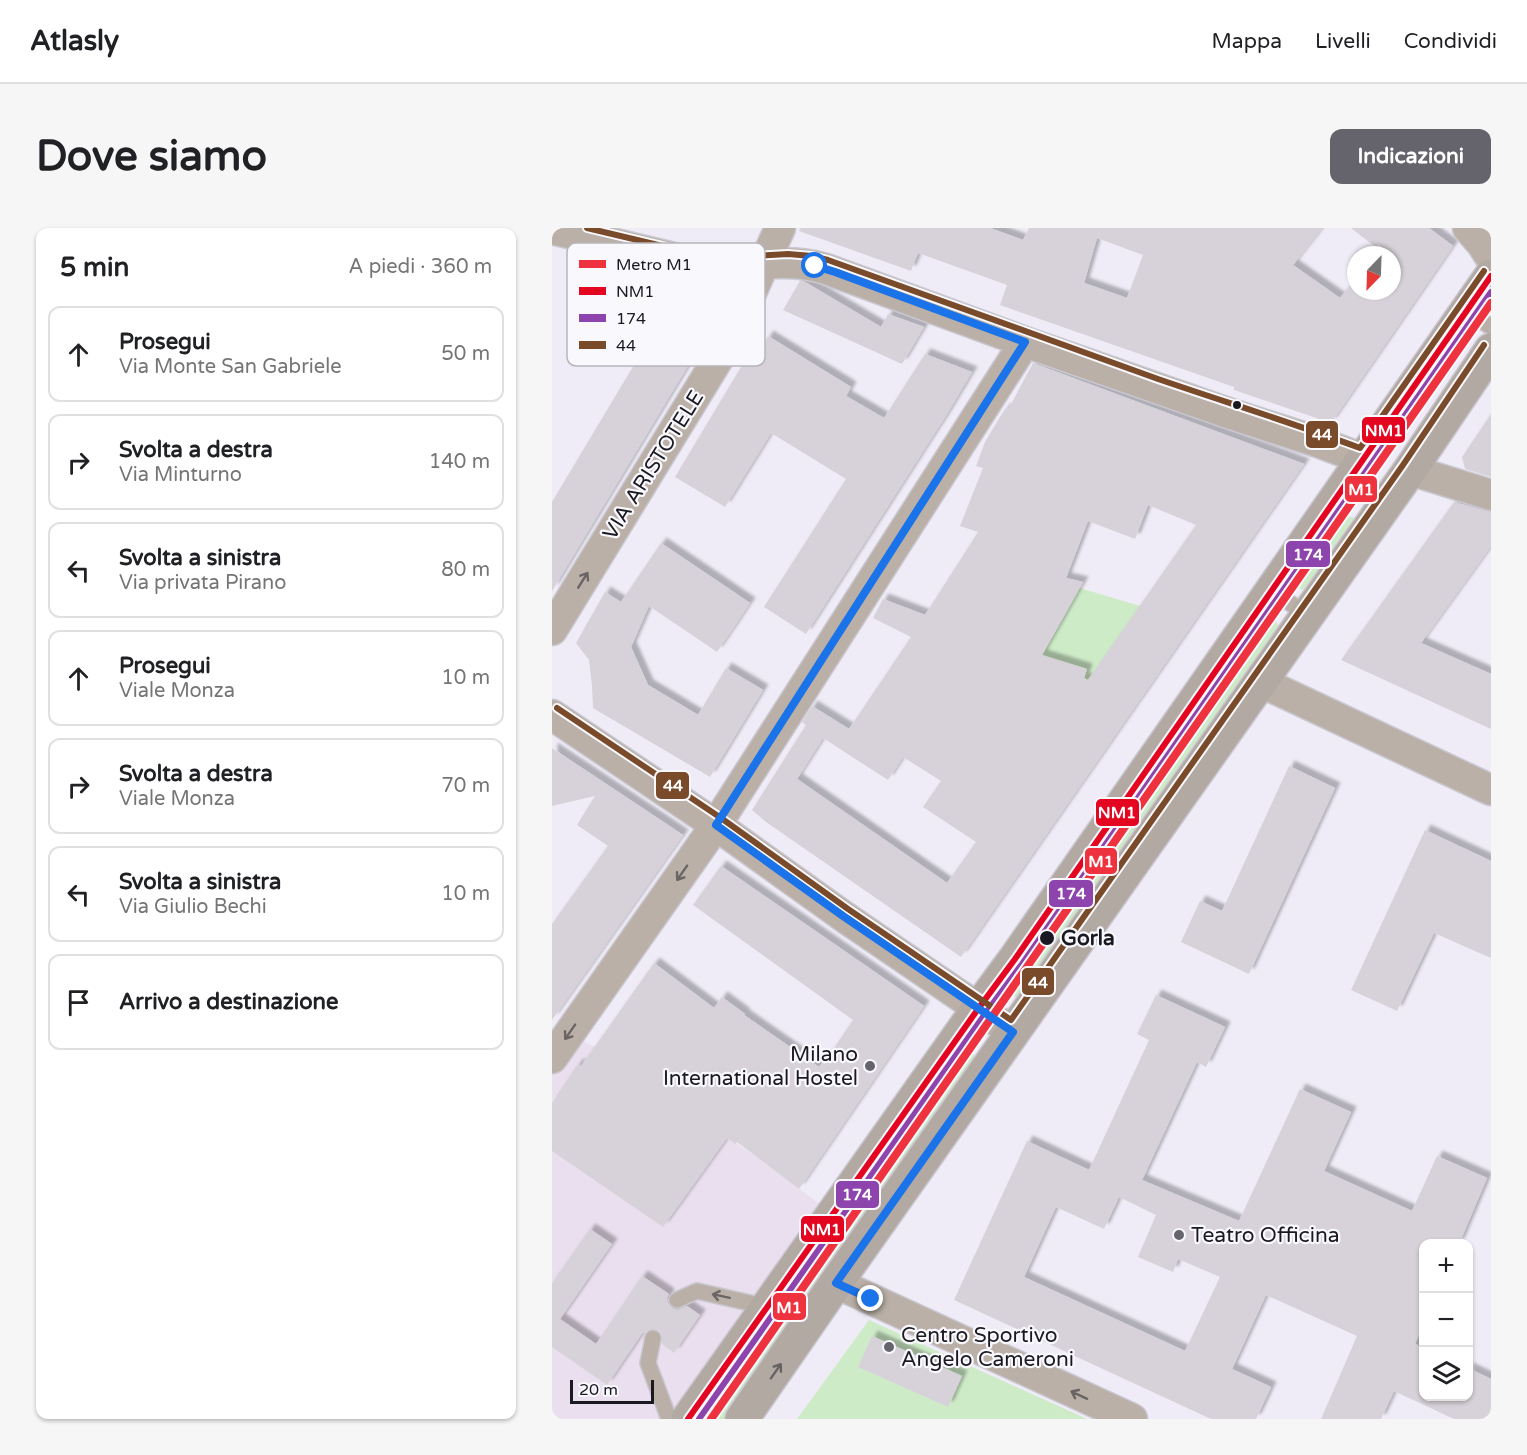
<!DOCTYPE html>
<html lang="it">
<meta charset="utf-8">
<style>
:root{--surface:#fff;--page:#f6f6f6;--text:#202124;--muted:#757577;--line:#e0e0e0;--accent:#65636c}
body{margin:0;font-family:"Varela Round",sans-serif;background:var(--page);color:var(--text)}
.controls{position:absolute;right:18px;bottom:18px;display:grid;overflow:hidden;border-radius:12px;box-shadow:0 2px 4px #0004}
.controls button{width:54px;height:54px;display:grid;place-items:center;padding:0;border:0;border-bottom:2px solid var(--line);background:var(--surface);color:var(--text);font:30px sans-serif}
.compass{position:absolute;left:795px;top:18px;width:54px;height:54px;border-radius:50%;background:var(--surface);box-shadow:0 2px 4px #0004;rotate:203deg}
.scale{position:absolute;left:18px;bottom:15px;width:84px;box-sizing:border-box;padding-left:6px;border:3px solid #1a1921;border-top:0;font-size:16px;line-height:21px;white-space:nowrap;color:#1a1921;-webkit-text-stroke:4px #f9f8fd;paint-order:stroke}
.stop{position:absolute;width:18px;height:18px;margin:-14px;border:4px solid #1a73e8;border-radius:50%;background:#fff}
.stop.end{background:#1a73e8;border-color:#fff;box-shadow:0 2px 6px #0008}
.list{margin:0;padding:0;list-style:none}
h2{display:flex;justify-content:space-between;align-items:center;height:78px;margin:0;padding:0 24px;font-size:26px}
h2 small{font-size:20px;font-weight:400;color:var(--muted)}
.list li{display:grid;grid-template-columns:39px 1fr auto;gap:18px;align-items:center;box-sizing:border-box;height:96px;margin:0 12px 12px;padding:0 12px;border:2px solid var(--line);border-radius:12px}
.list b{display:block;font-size:22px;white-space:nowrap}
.list p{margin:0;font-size:20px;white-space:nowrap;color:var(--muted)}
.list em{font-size:20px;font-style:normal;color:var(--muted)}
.icon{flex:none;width:33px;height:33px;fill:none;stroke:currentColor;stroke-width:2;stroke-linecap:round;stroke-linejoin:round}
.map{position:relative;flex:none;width:939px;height:1191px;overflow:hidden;border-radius:12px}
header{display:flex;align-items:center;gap:36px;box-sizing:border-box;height:84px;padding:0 30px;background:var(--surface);border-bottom:2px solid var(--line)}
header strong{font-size:28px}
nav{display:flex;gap:33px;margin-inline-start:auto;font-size:21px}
.intro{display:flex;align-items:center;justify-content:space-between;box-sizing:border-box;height:144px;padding:0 36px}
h1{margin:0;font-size:42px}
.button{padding:15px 27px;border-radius:12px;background:var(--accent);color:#fff;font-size:21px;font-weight:700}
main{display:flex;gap:36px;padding:0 36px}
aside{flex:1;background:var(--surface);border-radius:12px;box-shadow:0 2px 4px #0004}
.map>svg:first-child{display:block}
.commercial{fill:#e9dfee}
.green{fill:#ceebc8}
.building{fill:#d7d2d9;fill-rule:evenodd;filter:url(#shadow)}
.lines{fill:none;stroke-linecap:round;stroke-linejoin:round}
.service-casing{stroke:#c9c7d0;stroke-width:18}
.minor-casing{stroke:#c9c7d0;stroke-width:33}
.primary-casing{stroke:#c9c7d0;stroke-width:36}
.service{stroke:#bab0a7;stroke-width:15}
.minor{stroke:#bab0a7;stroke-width:30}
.primary{stroke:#b3a9a3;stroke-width:33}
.bus-1-casing{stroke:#f9f8fd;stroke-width:10}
.bus-2-casing{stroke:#f9f8fd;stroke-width:10}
.bus-3-casing{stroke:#f9f8fd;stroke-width:10}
.bus-1{stroke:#e40520;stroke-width:6}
.bus-2{stroke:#8e44ad;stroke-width:6}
.bus-3{stroke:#7a4b2a;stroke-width:6}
.metro-1-casing{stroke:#f9f8fd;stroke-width:12}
.metro-1{stroke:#ee333e;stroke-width:8}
.oneway{stroke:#6a6464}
.oneway2{stroke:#666162}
.route{stroke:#1a73e8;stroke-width:8}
.bus-dot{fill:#1a1921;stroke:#f9f8fd;stroke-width:2}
.poi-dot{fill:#65636c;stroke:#f9f8fd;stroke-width:2}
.labels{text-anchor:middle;stroke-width:4.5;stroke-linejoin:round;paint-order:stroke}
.street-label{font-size:21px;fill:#1a1921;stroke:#f9f8fd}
.stop-label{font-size:21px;font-weight:bold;fill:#1a1921;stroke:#f9f8fd;text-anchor:start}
.poi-label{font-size:21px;fill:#1a1921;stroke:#f9f8fd;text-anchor:start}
.key{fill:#f9f8fd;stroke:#b6b5bb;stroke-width:1.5}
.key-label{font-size:16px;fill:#1a1921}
.line-badge{stroke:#f9f8fd;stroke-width:2}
.badge-label{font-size:16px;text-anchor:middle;font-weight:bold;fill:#fff}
</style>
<header>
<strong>Atlasly</strong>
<nav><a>Mappa</a><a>Livelli</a><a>Condividi</a></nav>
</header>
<div class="intro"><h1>Dove siamo</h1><a class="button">Indicazioni</a></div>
<main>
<aside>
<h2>5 min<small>A piedi · 360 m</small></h2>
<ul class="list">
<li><svg class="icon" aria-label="ahead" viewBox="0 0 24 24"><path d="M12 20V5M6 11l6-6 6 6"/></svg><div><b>Prosegui</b><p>Via Monte San Gabriele</p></div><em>50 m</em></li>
<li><svg class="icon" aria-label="right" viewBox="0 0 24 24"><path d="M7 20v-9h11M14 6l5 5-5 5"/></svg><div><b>Svolta a destra</b><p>Via Minturno</p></div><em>140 m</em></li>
<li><svg class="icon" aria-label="left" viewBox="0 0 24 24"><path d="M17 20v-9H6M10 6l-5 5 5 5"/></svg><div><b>Svolta a sinistra</b><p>Via privata Pirano</p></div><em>80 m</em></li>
<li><svg class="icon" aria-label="ahead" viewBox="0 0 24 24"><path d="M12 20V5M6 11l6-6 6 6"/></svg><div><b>Prosegui</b><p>Viale Monza</p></div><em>10 m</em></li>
<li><svg class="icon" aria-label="right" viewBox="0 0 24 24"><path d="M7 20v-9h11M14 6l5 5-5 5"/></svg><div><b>Svolta a destra</b><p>Viale Monza</p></div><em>70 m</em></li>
<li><svg class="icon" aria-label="left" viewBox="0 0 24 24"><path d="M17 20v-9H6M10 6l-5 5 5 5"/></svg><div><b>Svolta a sinistra</b><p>Via Giulio Bechi</p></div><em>10 m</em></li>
<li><svg class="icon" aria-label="arrive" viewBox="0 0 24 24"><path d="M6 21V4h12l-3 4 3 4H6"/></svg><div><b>Arrivo a destinazione</b></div></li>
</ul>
</aside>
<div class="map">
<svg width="939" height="1191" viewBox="0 0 939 1191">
<defs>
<filter id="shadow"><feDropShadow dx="5.5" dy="-5.5" stdDeviation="1.5" flood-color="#0004"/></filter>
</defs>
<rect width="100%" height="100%" fill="#efecf7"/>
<path class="commercial" d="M 17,806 L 43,819 L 206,930 L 281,986 L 136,1191 L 0,1191 L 0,830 Z"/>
<path class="green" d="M 793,287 L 802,290 L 752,361 L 750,362 L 744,358 L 744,355 Z
M 528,360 L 588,378 L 536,453 L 490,427 Z
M 721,392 L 724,393 L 726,398 L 467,767 L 463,769 L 460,768 L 459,763 L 718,393 Z
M 417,823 L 425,829 L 172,1191 L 160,1191 Z
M 317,1092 L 535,1191 L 245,1191 Z"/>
<path class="building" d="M 248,0 L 438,0 L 471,12 L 477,0 L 770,0 L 741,37 L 788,70 L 804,50 L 804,63 L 840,63 L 840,27 L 821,27 L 826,21 L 799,0 L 877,0 L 901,18 L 779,195 L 682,162 L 682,159 L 659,151 L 448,77 L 455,57 L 366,25 L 359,43 L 247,3 ZM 545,10 L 591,27 L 575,70 L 532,55 Z
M 248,53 L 253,54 L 329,99 L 336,86 L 372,99 L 350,136 L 231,82 Z
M 121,58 L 158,69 L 140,131 L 0,363 L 0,274 L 100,107 L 106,111 Z
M 216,108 L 299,159 L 294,168 L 332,190 L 373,126 L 420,144 L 395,186 L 254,406 L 212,379 L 294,251 L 219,205 L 173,279 L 123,249 L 195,129 L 201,133 Z
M 481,135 L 752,236 L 409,729 L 214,594 L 200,582 L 254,497 L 250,494 L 260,478 L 297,501 L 359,409 L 321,390 L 331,371 L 373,387 L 426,304 L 408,298 L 431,240 L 424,238 L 433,214 L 453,181 L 456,182 ZM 596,277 L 644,297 L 536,452 L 532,450 L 535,441 L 490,427 L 531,354 L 514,350 L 536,293 L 583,311 ZM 271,510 L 336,552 L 351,529 L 389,553 L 371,579 L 424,614 L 395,655 L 245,551 Z
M 939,186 L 939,249 L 913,241 L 910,229 Z
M 902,274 L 934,283 L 939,284 L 939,318 L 869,415 L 939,446 L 939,501 L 789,432 Z
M 109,315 L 198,375 L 165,424 L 97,378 L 79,419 L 96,457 L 146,487 L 174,440 L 211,462 L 158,549 L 41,480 L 40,458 L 37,432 L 24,415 L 53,364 L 69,374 Z
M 0,520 L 131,607 L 0,792 L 0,696 L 56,618 L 25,597 L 43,568 L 0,578 Z
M 737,538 L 783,560 L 697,746 L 629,714 L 648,673 L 670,683 Z
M 873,602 L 939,633 L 939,730 L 882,705 L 845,783 L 799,762 Z
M 169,638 L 278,713 L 372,778 L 247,961 L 185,914 L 184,916 L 175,910 L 111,999 L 0,923 L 0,875 L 26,836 L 29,838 L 102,735 L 162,780 L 170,769 L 193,786 L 192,787 L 267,839 L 280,823 L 301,792 L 141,677 Z
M 604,767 L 673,799 L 654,839 L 645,834 L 590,952 L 687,993 L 748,861 L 799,884 L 772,943 L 860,983 L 885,928 L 935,950 L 907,1016 L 872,1016 L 872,1095 L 863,1116 L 872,1120 L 872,1168 L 916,1168 L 916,1140 L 939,1151 L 939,1191 L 902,1191 L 842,1163 L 829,1191 L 769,1191 L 805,1108 L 714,1067 L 680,1141 L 719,1159 L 704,1191 L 659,1191 L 402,1072 L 475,913 L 537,942 L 597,812 L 585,806 ZM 567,969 L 604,987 L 586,1029 L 621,1044 L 626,1031 L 668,1049 L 633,1123 L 472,1049 L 504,979 L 552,1001 Z
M 38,1001 L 60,1016 L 8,1091 L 44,1116 L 90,1048 L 117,1066 L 115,1070 L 116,1075 L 120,1080 L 125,1082 L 135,1078 L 148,1087 L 122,1125 L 110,1116 L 110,1107 L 107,1102 L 98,1101 L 93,1105 L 91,1104 L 55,1157 L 0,1119 L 0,1055 Z
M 320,1108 L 410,1148 L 396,1179 L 306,1139 Z"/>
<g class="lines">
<defs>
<path id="service" d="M 915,83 L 939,99
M 720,363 L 756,387
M 125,1072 L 145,1063 L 215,1079
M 101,1110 L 96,1135 L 117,1191"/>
<path id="minor" d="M 916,0 L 930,16 L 939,30
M 0,1 L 160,39 C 185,41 207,34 231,35 C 245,35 261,37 274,41 L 473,114 L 682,187 L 766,214 L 811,231
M 858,242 L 939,267
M 0,402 L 169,126 L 190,85 L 228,0
M 709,454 L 939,562
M 0,487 L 164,597 L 291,688 L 461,804
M 0,830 L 164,597 L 473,114
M 284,1055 L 580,1191"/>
<path id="primary" d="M 136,1191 L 426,781 L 463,731 L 939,48
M 190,1191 L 284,1055 L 858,242 L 939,122"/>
</defs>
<use href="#service" class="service-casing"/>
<use href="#minor" class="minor-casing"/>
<use href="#primary" class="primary-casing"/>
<use href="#service" class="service"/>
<use href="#minor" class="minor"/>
<use href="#primary" class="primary"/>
<defs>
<path id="bus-1" d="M 136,1191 L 426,781 L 463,731 L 939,48"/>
<path id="bus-2" d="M 147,1191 L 433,786 L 470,736 L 939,64"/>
<path id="bus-3" d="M 35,0 L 161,30 L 236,26 L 260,28 L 276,32 C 386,72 496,112 606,151 C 673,174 741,195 808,220 L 932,43
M 5,480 L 169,590 L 296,681 L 459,792 L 851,237 L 932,117"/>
</defs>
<use href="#bus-1" class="bus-1-casing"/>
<use href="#bus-2" class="bus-2-casing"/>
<use href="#bus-3" class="bus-3-casing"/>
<use href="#bus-1" class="bus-1"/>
<use href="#bus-2" class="bus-2"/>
<use href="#bus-3" class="bus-3"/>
<defs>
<path id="metro-1" d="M 159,1191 L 939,75"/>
</defs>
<use href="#metro-1" class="metro-1-casing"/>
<use href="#metro-1" class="metro-1"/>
</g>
<defs><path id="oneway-shaft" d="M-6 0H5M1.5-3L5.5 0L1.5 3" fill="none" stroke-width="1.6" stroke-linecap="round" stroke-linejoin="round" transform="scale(1.5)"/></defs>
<g class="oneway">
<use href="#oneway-shaft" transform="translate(31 352) rotate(-58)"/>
<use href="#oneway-shaft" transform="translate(130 645) rotate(125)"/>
<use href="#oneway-shaft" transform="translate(18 804) rotate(125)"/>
<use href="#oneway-shaft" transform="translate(169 1068) rotate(-168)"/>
<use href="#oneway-shaft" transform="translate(527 1167) rotate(-155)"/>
</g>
<use class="oneway2" href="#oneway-shaft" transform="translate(224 1143) rotate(-55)"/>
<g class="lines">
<path class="route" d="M 263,38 L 283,44 L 473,114 L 164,597 L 291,688 L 461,804 L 284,1055 L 319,1071"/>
</g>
<g class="bus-dot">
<circle cx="685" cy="177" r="5"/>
<circle cx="495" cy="710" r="8"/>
</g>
<g class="poi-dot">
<circle cx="318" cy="838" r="6"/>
<circle cx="627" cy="1007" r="6"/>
<circle cx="337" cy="1119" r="6"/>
</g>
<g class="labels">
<g class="street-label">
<text transform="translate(101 237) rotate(-58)" y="7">VIA ARISTOTELE</text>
</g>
<g class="stop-label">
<text x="509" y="717">Gorla</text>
</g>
<g class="poi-label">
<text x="306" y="833" text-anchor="end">Milano<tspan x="306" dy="24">International Hostel</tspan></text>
<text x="639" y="1014">Teatro Officina</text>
<text x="349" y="1114">Centro Sportivo<tspan x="349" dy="24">Angelo Cameroni</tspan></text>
</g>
</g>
<rect x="15" y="15" width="198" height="123" rx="9" class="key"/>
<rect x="27" y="32" width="27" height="8" fill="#ee333e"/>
<rect x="27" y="59" width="27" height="8" fill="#e40520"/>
<rect x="27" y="86" width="27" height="8" fill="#8e44ad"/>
<rect x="27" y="113" width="27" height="8" fill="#7a4b2a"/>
<g class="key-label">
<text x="64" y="42">Metro M1</text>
<text x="64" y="69">NM1</text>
<text x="64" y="96">174</text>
<text x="64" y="123">44</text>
</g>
<g class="line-badge">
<rect x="809" y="188" width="45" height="28" rx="6" fill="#e40520"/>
<rect x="753" y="192" width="34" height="29" rx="6" fill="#7a4b2a"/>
<rect x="792" y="247" width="34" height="28" rx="6" fill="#ee333e"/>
<rect x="733" y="312" width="46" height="28" rx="6" fill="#8e44ad"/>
<rect x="103" y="543" width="35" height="29" rx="6" fill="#7a4b2a"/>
<rect x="543" y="570" width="45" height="29" rx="6" fill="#e40520"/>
<rect x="532" y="619" width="34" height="28" rx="6" fill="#ee333e"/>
<rect x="496" y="651" width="46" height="29" rx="6" fill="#8e44ad"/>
<rect x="469" y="739" width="34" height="29" rx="6" fill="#7a4b2a"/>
<rect x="283" y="952" width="45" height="29" rx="6" fill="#8e44ad"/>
<rect x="248" y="987" width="45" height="28" rx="6" fill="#e40520"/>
<rect x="220" y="1064" width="35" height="29" rx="6" fill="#ee333e"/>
</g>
<g class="badge-label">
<text x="832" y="208">NM1</text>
<text x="770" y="212">44</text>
<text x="809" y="267">M1</text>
<text x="756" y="332">174</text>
<text x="121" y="563">44</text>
<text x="565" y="590">NM1</text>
<text x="549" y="639">M1</text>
<text x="519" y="671">174</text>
<text x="486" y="760">44</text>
<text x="305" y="972">174</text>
<text x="270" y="1007">NM1</text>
<text x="237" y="1085">M1</text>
</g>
</svg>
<div class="controls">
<button>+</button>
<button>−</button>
<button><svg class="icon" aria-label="layers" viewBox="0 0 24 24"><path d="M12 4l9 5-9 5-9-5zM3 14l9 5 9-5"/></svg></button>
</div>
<svg class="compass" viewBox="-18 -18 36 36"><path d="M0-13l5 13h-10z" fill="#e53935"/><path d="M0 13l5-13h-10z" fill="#757577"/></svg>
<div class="scale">20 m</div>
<div class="stop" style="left:263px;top:38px"></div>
<div class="stop end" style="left:319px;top:1071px"></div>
</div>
</main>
